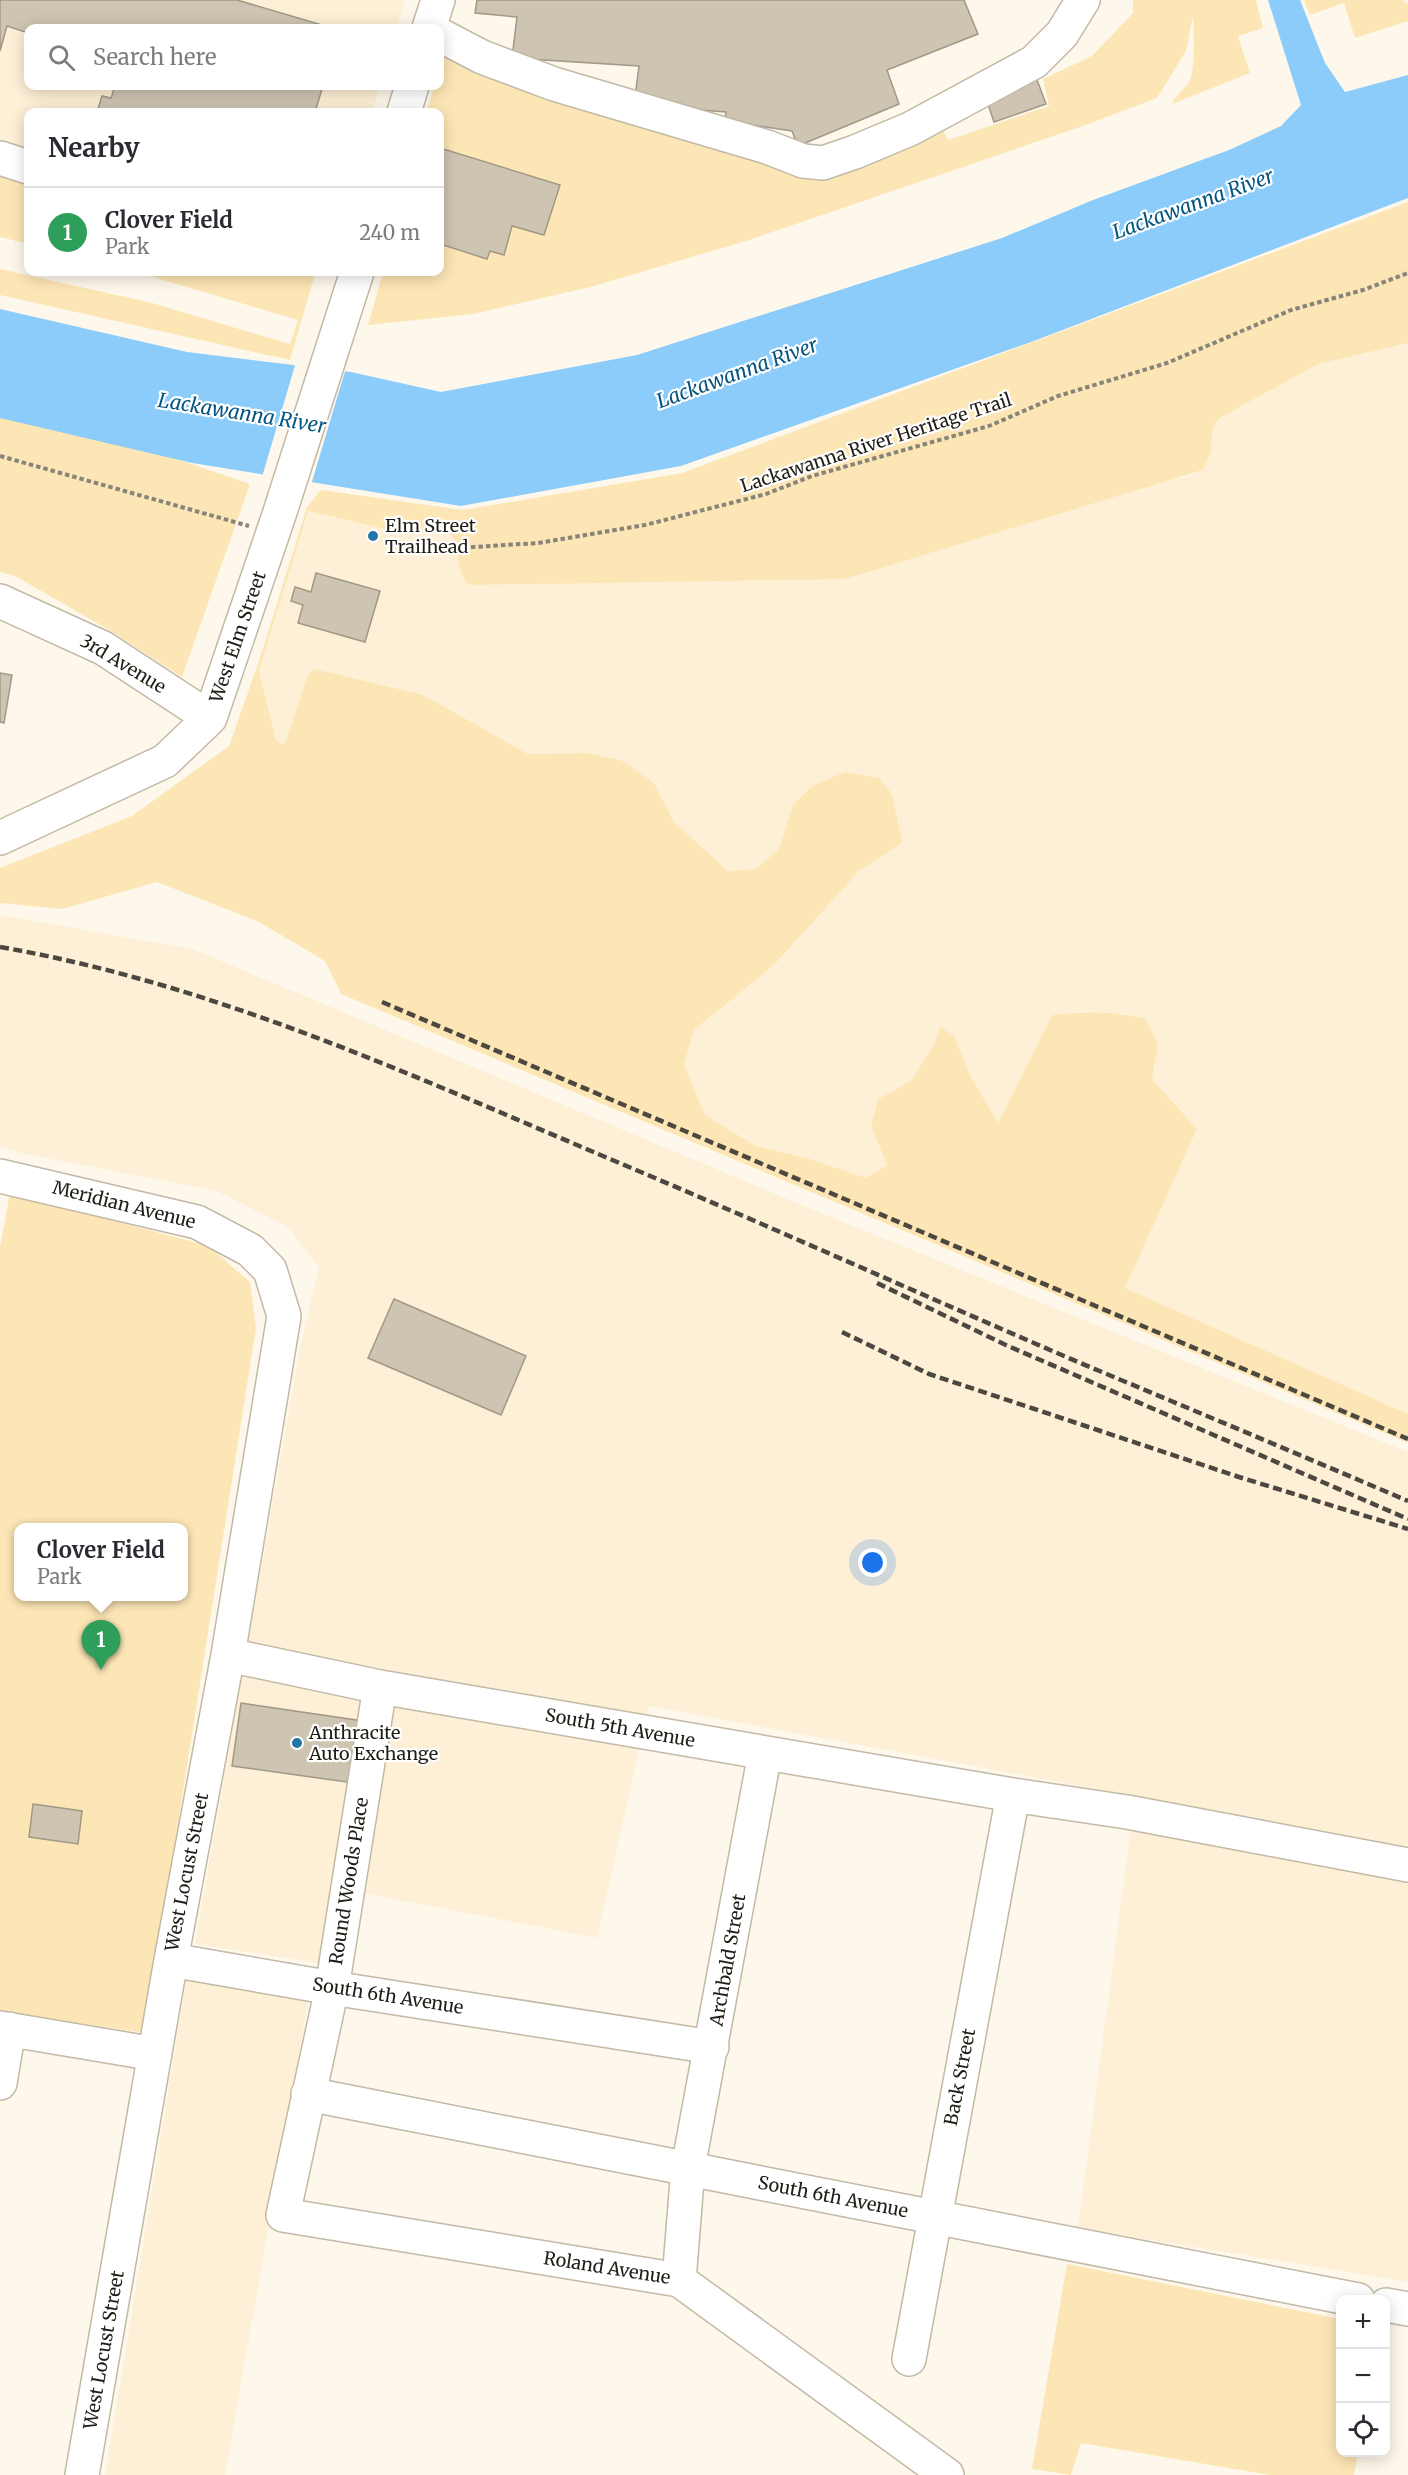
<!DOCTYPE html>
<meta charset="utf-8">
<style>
:root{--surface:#fff;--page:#f2f2f3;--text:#2b2b33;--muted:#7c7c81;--line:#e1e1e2;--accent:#1a73e8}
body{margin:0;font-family:Merriweather,serif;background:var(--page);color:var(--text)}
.controls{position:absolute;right:18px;bottom:18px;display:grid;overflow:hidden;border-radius:12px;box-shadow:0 3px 15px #0003}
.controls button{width:54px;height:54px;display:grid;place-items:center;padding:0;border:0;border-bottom:2px solid var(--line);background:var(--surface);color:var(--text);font:30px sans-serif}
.you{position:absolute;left:873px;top:1563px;width:21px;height:21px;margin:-15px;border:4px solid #fff;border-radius:50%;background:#1a73e8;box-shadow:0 0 0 9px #1a73e833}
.badge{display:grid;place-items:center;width:39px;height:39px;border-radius:50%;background:var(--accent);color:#fff;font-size:20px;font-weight:700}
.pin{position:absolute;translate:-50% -50px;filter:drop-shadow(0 2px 3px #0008)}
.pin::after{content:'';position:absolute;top:32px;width:21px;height:18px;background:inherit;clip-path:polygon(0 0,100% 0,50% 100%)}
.popup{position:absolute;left:14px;top:1523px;width:174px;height:78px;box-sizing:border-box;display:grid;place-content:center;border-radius:12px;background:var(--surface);filter:drop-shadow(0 2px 4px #0005);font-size:20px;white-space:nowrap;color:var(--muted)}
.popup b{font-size:22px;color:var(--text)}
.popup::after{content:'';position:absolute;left:50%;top:100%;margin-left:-12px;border:12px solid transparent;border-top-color:var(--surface)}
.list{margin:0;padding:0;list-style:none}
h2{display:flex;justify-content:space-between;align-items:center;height:78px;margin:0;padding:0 24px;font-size:26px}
h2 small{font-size:20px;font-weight:400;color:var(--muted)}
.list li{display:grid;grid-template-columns:39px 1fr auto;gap:18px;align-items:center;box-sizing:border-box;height:90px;padding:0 24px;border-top:2px solid var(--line)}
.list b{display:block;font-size:22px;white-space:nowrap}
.list p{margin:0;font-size:20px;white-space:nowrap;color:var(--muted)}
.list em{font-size:20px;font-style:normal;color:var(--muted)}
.icon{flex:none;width:33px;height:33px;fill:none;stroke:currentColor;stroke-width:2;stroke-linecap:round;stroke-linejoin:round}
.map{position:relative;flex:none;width:1408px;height:2475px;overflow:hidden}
.search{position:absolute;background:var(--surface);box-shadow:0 3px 15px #0003;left:24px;top:24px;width:420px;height:66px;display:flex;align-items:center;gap:15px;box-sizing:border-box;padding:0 21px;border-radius:12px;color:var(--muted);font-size:22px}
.panel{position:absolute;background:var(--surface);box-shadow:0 3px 15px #0003;left:24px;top:108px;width:420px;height:168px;border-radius:12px}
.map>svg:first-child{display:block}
.built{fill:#fef0d6}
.green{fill:#fde6b5;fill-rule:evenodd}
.water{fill:#8bccfa}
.pier{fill:#fef8ec}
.building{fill:#cdc4b1;stroke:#a19886;stroke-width:1.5}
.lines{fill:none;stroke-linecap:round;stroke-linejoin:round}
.minor-casing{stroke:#c2b9a6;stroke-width:36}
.path{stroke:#88847a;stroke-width:4;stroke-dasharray:4.5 3;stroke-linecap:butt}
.minor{stroke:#fff;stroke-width:33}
.rail{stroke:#4c4840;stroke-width:4.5;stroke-dasharray:9 4.5;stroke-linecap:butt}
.poi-dot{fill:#2475a6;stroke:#fff;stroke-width:2}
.labels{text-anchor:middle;stroke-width:4.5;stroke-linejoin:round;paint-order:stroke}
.street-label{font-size:18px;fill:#201d16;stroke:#fff}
.poi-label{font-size:18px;fill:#201d16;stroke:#fff;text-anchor:start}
.water-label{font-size:20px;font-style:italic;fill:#045681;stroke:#fff}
</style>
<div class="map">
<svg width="1408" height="2475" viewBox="0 0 1408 2475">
<rect width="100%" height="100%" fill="#fef8ec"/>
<path class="built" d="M 0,0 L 405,0 L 397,28 L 28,28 L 28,86 L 380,86 L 372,112 L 28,112 L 28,188 L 0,179 Z
M 1408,343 L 1408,1414 L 1125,1288 L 1197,1129 L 1152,1079 L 1158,1045 L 1127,1014 L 1084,1011 L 1052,1015 L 998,1124 L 971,1077 L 954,1036 L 940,1026 L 935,1043 L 911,1081 L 878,1099 L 871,1126 L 887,1165 L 866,1178 L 807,1158 L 756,1146 L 705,1115 L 684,1064 L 694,1030 L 774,965 L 859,871 L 902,843 L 793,806 L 779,849 L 756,869 L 728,871 L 674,822 L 654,783 L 586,753 L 528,754 L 501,739 L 307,677 L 286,741 L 281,744 L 276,740 L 259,671 L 308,511 L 389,530 L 444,528 L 454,537 L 463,579 L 1186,477 L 1203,470 L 1211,452 L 1212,431 L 1218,419 L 1318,364 Z
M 0,915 L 193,949 L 797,1203 L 1408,1452 L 1408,2282 L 1078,2228 L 1135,1796 L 649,1706 L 597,1938 L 362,1893 L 324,1964 L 195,1944 L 300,1348 L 319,1268 L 289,1228 L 217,1191 L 25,1154 L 0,1147 Z
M 187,1977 L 308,2002 L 225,2475 L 105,2475 Z"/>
<path class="green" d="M 1133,0 L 1256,0 L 1263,28 L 1238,36 L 1250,73 L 1172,104 C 1176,94 1185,89 1190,80 C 1195,68 1194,30 1193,16 L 1186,51 L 1157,98 L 1083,126 L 749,240 L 594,286 L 473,314 L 368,325 L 383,272 L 440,272 L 440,112 L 427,112 L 434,86 L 440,86 L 440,66 L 442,55 L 735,152 L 828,169 L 943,130 L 948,140 L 1049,106 L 1043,79 L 1092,56 L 1133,13 Z
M 1304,0 L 1402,0 L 1408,4 L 1408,21 L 1355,38 L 1344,3 L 1310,15 Z
M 0,175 L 28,184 L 28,244 L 0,237 Z
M 1408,202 L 1408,343 L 1318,364 L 1218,419 L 1212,431 L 1211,452 L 1203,470 L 845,579 L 469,585 C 453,570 463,542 445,528 L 389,530 L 308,511 L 259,671 L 276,740 L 281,744 L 286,741 L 307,677 L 314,669 L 423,695 L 528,754 L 586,753 L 623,761 L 654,783 L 674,822 L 728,871 L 756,869 L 779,849 L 793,805 L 812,786 L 845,772 L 879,778 L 892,794 L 902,843 L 859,871 L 774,965 L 694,1030 L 684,1064 L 705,1115 L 756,1146 L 807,1158 L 866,1178 L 887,1165 L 871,1126 L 878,1099 L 911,1081 L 935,1043 L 940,1026 L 954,1036 L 971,1077 L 998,1123 L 1052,1015 C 1084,1011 1114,1011 1146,1019 L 1158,1045 L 1152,1079 L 1197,1129 L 1125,1288 L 1408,1414 L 1408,1443 L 341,994 L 325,961 L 259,922 L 157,882 L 62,909 L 0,903 L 0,868 L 132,816 L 229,746 L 258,664 L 307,507 L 321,490 L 463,510 L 682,473 Z
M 0,269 L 152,303 L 290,344 L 298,320 L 136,272 L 307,272 L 315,274 L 290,360 L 0,295 Z
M 0,405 L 68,422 L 250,484 L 182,677 L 104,627 L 15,576 L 0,572 Z
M 10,1193 L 208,1246 L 250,1282 L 256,1328 L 145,2033 L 0,2011 L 0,1247 ZM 18,1528 L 184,1528 L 184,1596 L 18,1596 Z
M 1067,2264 L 1340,2319 L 1340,2452 L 1358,2453 L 1354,2475 L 1270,2475 L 1081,2443 L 1071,2475 L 1032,2469 Z"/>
<path class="water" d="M 1268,0 L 1300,0 L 1325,63 L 1345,92 L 1408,75 L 1408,198 L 1031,342 L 681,466 L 461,506 L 192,463 L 0,418 L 0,309 L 187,352 L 351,372 L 441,392 L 637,355 L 1002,238 L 1093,200 L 1229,150 L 1281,126 L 1301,105 Z"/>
<path class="pier" d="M 296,362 L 346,368 L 311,485 L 262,477 Z"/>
<path class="building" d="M 0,0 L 237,0 L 332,28 L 28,28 L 28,33 L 7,26 L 0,51 Z
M 477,0 L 964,0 L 978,34 L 887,70 L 899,104 L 798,146 L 792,131 L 725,121 L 726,112 L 634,105 L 639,66 L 512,58 L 517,17 L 475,13 Z
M 1036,77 L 1046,104 L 994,122 L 985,95 Z
M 115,86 L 323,86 L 315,112 L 97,112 L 102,96 L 111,98 Z
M 440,148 L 560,185 L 544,235 L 512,226 L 504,255 L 490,251 L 487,259 L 440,244 Z
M 316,573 L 380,591 L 365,642 L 298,623 L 303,605 L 291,601 L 295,587 L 311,592 Z
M 0,673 L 12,675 L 4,723 L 0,722 Z
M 394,1299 L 526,1356 L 501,1415 L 368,1358 Z
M 241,1703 L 363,1721 L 354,1783 L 232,1766 Z
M 33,1804 L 82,1811 L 78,1844 L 29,1837 Z"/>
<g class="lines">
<defs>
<path id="minor" d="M 429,28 L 438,0
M 440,35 L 482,57 L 554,84 L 767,147 L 803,161 L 823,163 L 855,152 L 910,129 L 1034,62 L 1062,34 L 1083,0
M 404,112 L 412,86
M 0,158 L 28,167
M 0,601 L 103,648 L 210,718
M 0,838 L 165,761 L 210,718 L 279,515 L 357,272
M 0,1176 L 197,1222 L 250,1250 L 270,1270 L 284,1316 L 228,1655 L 171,1960 L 82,2475
M 228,1655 L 380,1687 L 1013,1795 L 1127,1812 L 1408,1865
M 380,1687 L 332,1988 L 283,2215 L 679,2280 L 947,2475
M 171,1960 L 332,1988 L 712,2047
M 0,2028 L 155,2054
M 0,2083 L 9,2029
M 308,2094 C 658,2162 1008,2233 1358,2300
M 679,2280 L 688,2168 L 765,1753
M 1386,2305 L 1408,2309
M 909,2359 L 1013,1795"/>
</defs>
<use href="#minor" class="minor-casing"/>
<path class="path" d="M 0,456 L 249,526
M 441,549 L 538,543 L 645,525 L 766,494 L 812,476 L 989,426 L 1058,396 L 1167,363 L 1291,310 L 1363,290 L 1408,273"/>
<use href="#minor" class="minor"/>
<path class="rail" d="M 0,947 C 214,984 411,1075 610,1159 C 767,1225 922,1295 1078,1362 C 1188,1408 1298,1454 1408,1501
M 382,1002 L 1408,1439
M 877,1283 L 1008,1346 L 1408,1519
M 842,1332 L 929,1374 L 1239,1477 L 1408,1529"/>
</g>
<g class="poi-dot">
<circle cx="373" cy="536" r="6"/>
<circle cx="297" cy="1743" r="6"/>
</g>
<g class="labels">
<g class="street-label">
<text transform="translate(876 443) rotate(-18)" y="6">Lackawanna River Heritage Trail</text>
<text transform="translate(238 637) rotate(-71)" y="6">West Elm Street</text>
<text transform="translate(123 664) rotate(31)" y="6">3rd Avenue</text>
<text transform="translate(124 1205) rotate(14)" y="6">Meridian Avenue</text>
<text transform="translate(620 1728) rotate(10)" y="6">South 5th Avenue</text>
<text transform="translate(187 1872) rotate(-79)" y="6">West Locust Street</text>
<text transform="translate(349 1881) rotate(-81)" y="6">Round Woods Place</text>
<text transform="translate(728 1960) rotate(-80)" y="6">Archbald Street</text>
<text transform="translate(388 1996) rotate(9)" y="6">South 6th Avenue</text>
<text transform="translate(960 2077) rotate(-79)" y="6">Back Street</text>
<text transform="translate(833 2197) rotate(11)" y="6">South 6th Avenue</text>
<text transform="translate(607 2268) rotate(9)" y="6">Roland Avenue</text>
<text transform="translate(104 2350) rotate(-80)" y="6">West Locust Street</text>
</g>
<g class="poi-label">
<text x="385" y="532">Elm Street<tspan x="385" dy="21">Trailhead</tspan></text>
<text x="309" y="1739">Anthracite<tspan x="309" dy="21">Auto Exchange</tspan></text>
</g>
<g class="water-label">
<text transform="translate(1193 204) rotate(-20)" y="7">Lackawanna River</text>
<text transform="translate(737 373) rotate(-20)" y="7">Lackawanna River</text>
<text transform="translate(242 413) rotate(9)" y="7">Lackawanna River</text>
</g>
</g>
</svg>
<div class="controls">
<button>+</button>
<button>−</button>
<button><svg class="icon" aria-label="locate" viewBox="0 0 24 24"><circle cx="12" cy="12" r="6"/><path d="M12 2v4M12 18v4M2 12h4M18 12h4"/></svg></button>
</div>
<div class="you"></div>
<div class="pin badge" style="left:101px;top:1670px;background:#2e9e5b">1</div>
<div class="popup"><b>Clover Field</b>Park</div>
<div class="search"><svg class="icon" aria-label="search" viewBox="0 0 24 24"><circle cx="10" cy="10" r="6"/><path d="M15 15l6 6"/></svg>Search here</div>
<section class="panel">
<h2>Nearby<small></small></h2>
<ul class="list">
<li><span class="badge" style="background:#2e9e5b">1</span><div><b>Clover Field</b><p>Park</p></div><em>240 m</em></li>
</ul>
</section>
</div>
